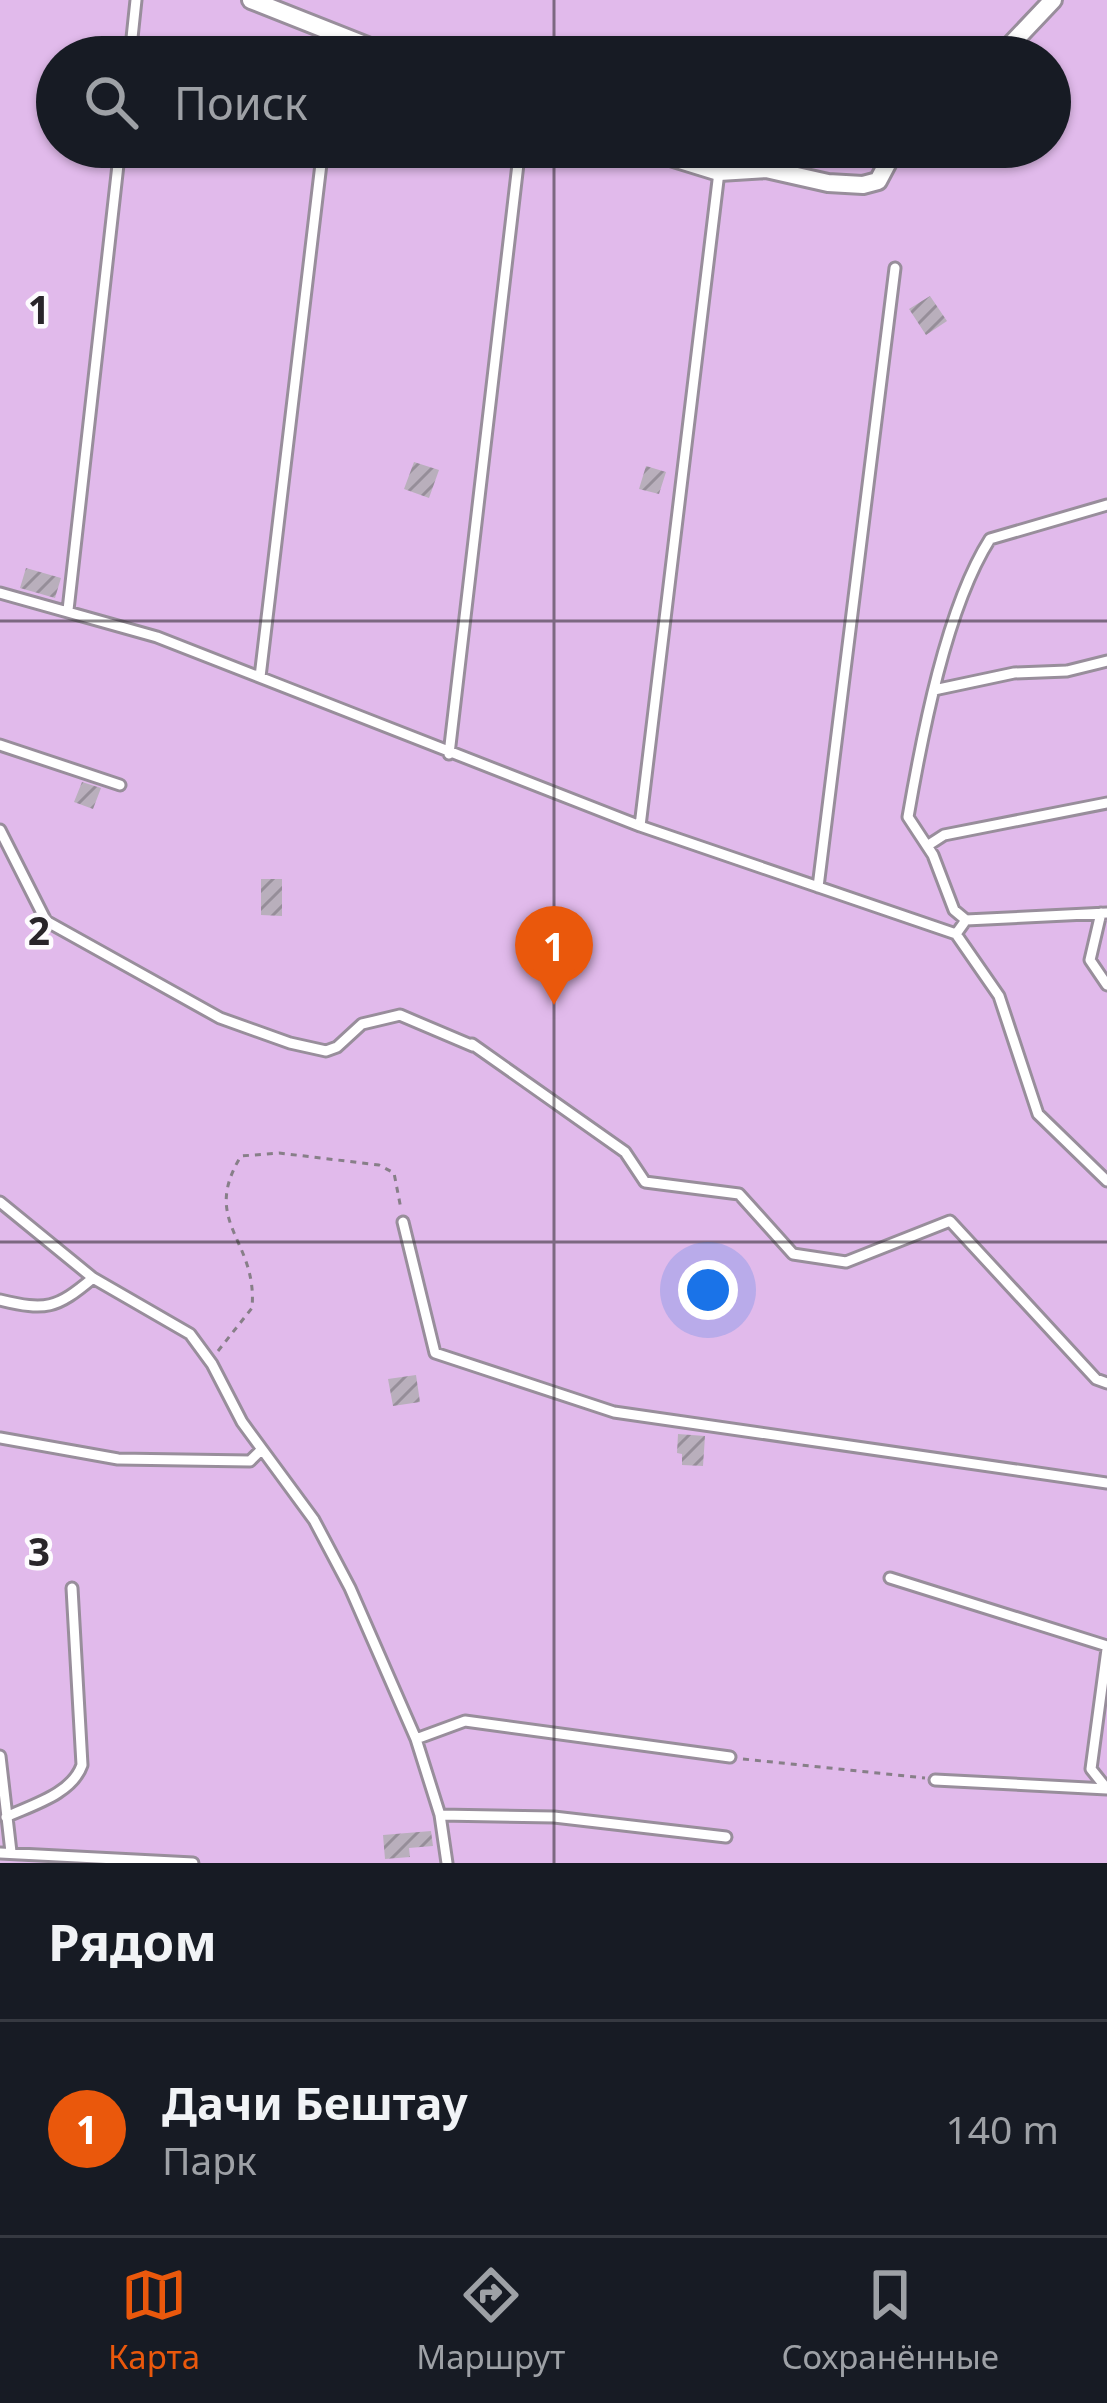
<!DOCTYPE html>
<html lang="ru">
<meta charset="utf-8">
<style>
:root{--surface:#171b24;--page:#20242c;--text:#f1f3f6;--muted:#9ea1a6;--line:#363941;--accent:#ea580c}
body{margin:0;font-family:"Noto Sans",sans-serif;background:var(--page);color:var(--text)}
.you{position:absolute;left:708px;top:1290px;width:42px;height:42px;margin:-30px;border:9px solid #fff;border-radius:50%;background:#1a73e8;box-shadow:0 0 0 18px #1a73e833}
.badge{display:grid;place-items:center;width:78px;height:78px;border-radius:50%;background:var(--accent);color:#fff;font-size:39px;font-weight:700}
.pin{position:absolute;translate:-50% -99px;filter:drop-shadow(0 3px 6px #0008)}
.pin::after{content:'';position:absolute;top:63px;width:42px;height:36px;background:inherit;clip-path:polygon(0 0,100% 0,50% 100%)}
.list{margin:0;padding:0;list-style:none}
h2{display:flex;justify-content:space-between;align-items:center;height:156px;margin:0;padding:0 48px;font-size:51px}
h2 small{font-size:39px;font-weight:400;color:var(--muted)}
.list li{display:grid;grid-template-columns:78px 1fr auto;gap:36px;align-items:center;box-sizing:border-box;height:216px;padding:0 48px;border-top:3px solid var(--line)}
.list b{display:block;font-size:45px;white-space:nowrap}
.list p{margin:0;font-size:39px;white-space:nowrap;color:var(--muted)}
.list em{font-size:39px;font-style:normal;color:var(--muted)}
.icon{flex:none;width:66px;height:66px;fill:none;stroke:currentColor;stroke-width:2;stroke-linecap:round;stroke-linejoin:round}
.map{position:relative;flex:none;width:1107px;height:1863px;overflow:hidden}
.search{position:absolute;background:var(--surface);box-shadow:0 3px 9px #0004;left:36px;right:36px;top:36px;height:132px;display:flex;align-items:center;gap:30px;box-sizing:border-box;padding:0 42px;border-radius:66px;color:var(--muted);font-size:45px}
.sheet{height:372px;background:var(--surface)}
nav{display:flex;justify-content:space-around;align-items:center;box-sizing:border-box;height:168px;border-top:3px solid var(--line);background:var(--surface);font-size:33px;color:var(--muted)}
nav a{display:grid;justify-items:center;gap:6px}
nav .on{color:var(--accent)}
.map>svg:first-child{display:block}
.green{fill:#e1baeb;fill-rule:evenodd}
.building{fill:url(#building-hatch)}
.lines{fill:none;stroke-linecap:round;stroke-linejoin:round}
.service-casing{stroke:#988e9b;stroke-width:15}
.minor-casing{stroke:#988e9b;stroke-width:22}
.path{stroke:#877f88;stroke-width:3;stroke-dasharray:6 6;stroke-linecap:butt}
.service{stroke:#fff;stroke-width:9}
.minor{stroke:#fff;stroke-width:16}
.grid{fill:none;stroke:#29252a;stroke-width:3;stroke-opacity:0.55}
.grid-label{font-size:39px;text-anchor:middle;font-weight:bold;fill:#29252a;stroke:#fdfbfe;stroke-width:9;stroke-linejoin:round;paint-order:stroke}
</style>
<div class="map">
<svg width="1107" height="1863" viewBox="0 0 1107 1863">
<defs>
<pattern id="building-hatch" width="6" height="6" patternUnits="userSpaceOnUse" patternTransform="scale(3)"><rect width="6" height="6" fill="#b9afbc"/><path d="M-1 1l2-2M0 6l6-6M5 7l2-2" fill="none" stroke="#968e99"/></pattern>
</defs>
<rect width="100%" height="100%" fill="#f6eaf9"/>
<path class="green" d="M 0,0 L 1107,0 L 1107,1863 L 0,1863 ZM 57,57 L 1050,57 L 1050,147 L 57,147 Z"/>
<path class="building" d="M 930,296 L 947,321 L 926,335 L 909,309 Z
M 414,462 L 439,470 L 429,498 L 404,489 Z
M 646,466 L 666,472 L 659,494 L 639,489 Z
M 26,568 L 61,578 L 55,598 L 20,588 Z
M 82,782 L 101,788 L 93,809 L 74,802 Z
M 261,879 L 282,879 L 282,916 L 261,915 Z
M 416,1375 L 420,1402 L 393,1406 L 388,1379 Z
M 678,1434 L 705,1436 L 703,1466 L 682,1465 L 682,1454 L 677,1453 Z
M 431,1831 L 433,1846 L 409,1848 L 410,1857 L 385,1859 L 383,1835 Z"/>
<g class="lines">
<defs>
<path id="service" d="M 130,57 L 136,0
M 334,57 L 337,35
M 0,593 L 157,637 L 640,826 L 956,934 L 999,996 L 1038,1114 L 1107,1181
M 68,610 L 120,147
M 260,677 L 323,147
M 934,690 L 1014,673 L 1067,671 L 1107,661
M 0,745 L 120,785
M 449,754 L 520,147
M 640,826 L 719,172
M 0,830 L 46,921 L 220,1018 L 290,1043 L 326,1051 L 337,1047 L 362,1024 L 400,1015 L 473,1046
M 927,846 L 944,835 L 1107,803
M 818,887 L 895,268
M 1101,913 L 1090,960 L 1107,985
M 966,920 L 954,910 L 933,855 L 908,817 C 922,736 946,608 990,539 L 1107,505
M 956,934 L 966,920 L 1107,913
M 472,1044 L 625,1152 L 645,1182 L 739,1194 L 793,1254 L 846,1262 L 950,1221 L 1096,1379 L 1107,1383
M 0,1202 L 93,1278 L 190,1334 L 212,1364 L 242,1422 L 314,1520 L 350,1588 L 416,1739 L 440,1815 L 447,1863
M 403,1222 L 435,1353 L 614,1412 L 1107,1483
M 0,1300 C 46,1311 56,1309 93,1278
M 0,1438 L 118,1459 L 250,1461 L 261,1450
M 890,1578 L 1107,1646
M 1107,1649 L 1091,1769 L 1107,1789
M 416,1739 L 465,1721 L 730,1757
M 0,1756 L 11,1852
M 935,1780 L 1107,1789
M 440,1815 L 554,1817 L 726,1837
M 6,1817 C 32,1805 72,1794 82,1765 L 72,1588
M 0,1853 L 193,1863"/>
<path id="minor" d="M 251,0 L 395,57
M 999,57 L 1053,0
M 638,147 L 719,172 L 766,169 L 828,183 L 863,185 L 878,181 L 896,147"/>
</defs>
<use href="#service" class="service-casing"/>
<use href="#minor" class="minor-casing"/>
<path class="path" d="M 218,1351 L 252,1308 C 258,1239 200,1223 241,1156 L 279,1153 L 379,1165 L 394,1173 L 401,1209
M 743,1759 L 925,1778"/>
<use href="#service" class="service"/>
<use href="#minor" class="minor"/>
</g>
<path class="grid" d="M 554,0 L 554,57M 554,147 L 554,1863M 0,621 L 1107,621M 0,1242 L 1107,1242"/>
<g class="grid-label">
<text x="39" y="324">1</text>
<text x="39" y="945">2</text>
<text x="39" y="1566">3</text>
</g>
</svg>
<div class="you"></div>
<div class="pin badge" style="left:554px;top:1005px">1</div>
<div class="search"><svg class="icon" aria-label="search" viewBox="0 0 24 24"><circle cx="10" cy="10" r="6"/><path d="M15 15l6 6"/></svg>Поиск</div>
</div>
<section class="sheet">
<h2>Рядом<small></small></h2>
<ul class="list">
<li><span class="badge">1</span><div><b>Дачи Бештау</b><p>Парк</p></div><em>140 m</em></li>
</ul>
</section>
<nav>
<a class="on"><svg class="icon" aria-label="map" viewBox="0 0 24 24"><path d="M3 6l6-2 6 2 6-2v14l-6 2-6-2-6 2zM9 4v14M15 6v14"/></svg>Карта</a>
<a><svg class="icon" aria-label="directions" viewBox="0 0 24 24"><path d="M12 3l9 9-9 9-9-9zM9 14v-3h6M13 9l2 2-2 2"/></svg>Маршрут</a>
<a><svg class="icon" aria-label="saved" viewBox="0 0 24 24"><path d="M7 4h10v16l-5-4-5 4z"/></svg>Сохранённые</a>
</nav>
